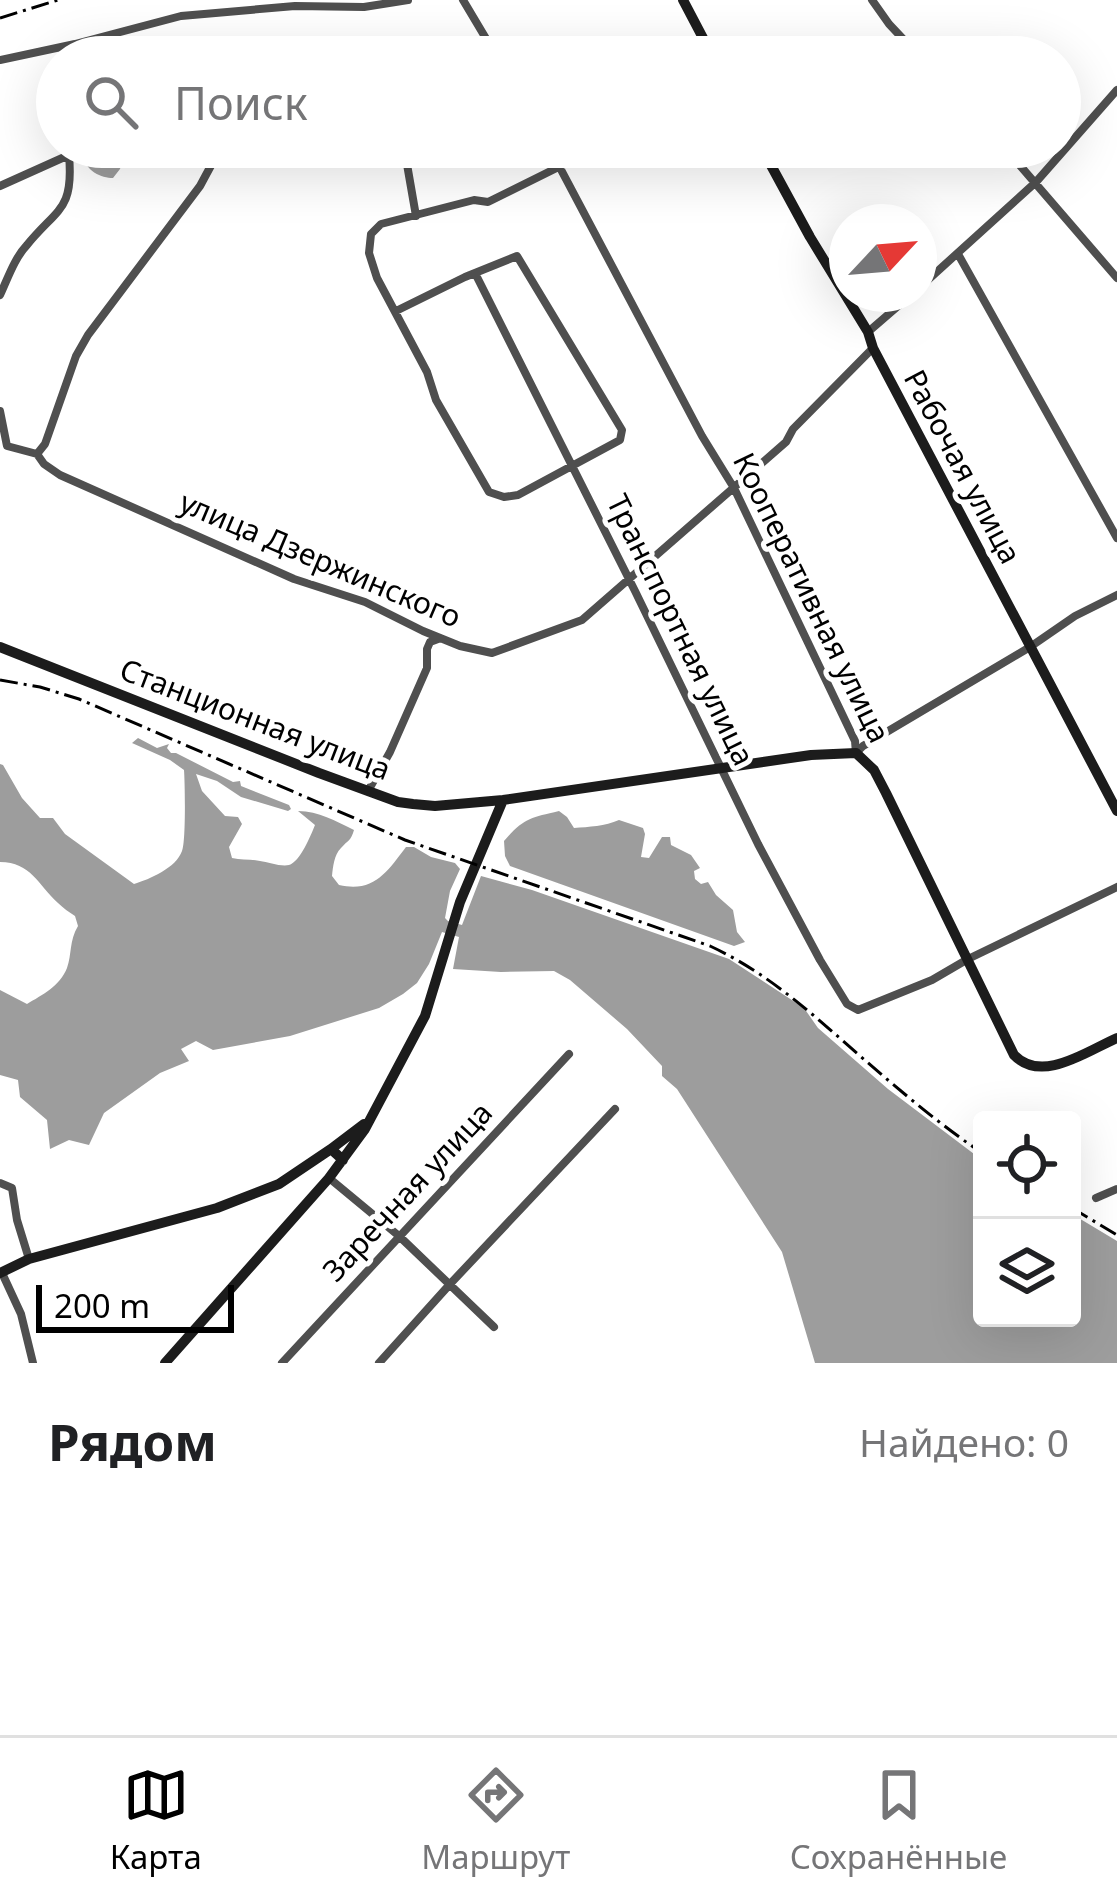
<!DOCTYPE html>
<html lang="ru">
<meta charset="utf-8">
<style>
:root{--surface:#fff;--page:#f2f2f2;--text:#202124;--muted:#757577;--line:#e0e0e0;--accent:#000}
body{margin:0;font-family:"Noto Sans",sans-serif;background:var(--page);color:var(--text)}
.controls{position:absolute;right:36px;bottom:36px;display:grid;overflow:hidden;border-radius:12px;box-shadow:0 12px 48px #0002}
.controls button{width:108px;height:108px;display:grid;place-items:center;padding:0;border:0;border-bottom:3px solid var(--line);background:var(--surface);color:var(--text);font:60px sans-serif}
.compass{position:absolute;left:829px;top:204px;width:108px;height:108px;border-radius:50%;background:var(--surface);box-shadow:0 12px 48px #0002;rotate:64deg}
.scale{position:absolute;left:36px;bottom:30px;width:198px;box-sizing:border-box;padding-left:12px;border:6px solid #000;border-top:0;font-size:33px;line-height:42px;white-space:nowrap;color:#000;-webkit-text-stroke:9px #fff;paint-order:stroke}
.list{margin:0;padding:0;list-style:none}
h2{display:flex;justify-content:space-between;align-items:center;height:156px;margin:0;padding:0 48px;font-size:51px}
h2 small{font-size:39px;font-weight:400;color:var(--muted)}
.icon{flex:none;width:66px;height:66px;fill:none;stroke:currentColor;stroke-width:2;stroke-linecap:round;stroke-linejoin:round}
.map{position:relative;flex:none;width:1117px;height:1363px;overflow:hidden}
.search{position:absolute;background:var(--surface);box-shadow:0 12px 48px #0002;left:36px;right:36px;top:36px;height:132px;display:flex;align-items:center;gap:30px;box-sizing:border-box;padding:0 42px;border-radius:66px;color:var(--muted);font-size:45px}
.sheet{height:372px;background:var(--surface)}
nav{display:flex;justify-content:space-around;align-items:center;box-sizing:border-box;height:168px;border-top:3px solid var(--line);background:var(--surface);font-size:33px;color:var(--muted)}
nav a{display:grid;justify-items:center;gap:6px}
nav .on{color:var(--accent)}
.map>svg:first-child{display:block}
.water{fill:#9d9d9d}
.lines{fill:none;stroke-linecap:round;stroke-linejoin:round}
.street{stroke:#4f4f4f;stroke-width:8}
.secondary{stroke:#1c1c1c;stroke-width:10}
.rail{stroke:#000;stroke-width:3;stroke-dasharray:18 6 3 6;stroke-linecap:butt}
.labels{text-anchor:middle;stroke-width:10;stroke-linejoin:round;paint-order:stroke}
.street-label{font-size:30px;fill:#000;stroke:#fff}
</style>
<div class="map">
<svg width="1117" height="1363" viewBox="0 0 1117 1363">
<rect width="100%" height="100%" fill="#fff"/>
<path class="water" d="M 96,147 L 113,149 L 122,147 L 126,150 L 120,169 L 113,178 C 101,178 83,170 85,155 Z
M 138,738 L 157,748 L 169,744 L 167,748 L 171,753 L 176,753 L 233,782 L 240,781 L 241,786 L 289,805 L 291,809 L 288,811 L 241,797 L 217,781 L 196,774 L 202,791 L 225,816 L 238,817 L 242,824 L 229,847 L 232,858 C 241,860 251,859 260,861 C 268,862 281,867 289,865 C 300,862 311,835 315,825 L 298,811 C 319,811 335,821 354,830 C 351,841 348,840 341,848 C 334,855 333,867 332,876 L 339,885 C 374,893 387,872 406,847 L 414,847 L 431,857 L 455,863 L 460,869 L 450,891 L 445,918 L 448,921 L 462,925 L 481,876 L 532,890 L 729,959 L 804,1008 L 818,1028 L 888,1089 L 982,1160 L 982,1318 L 1072,1318 L 1072,1214 L 1117,1241 L 1117,1363 L 815,1363 L 782,1252 L 677,1089 L 662,1076 L 662,1066 L 627,1029 L 570,980 L 554,971 L 501,972 L 453,969 L 459,937 L 442,932 L 429,964 L 417,983 L 403,994 L 379,1008 L 290,1036 L 213,1050 L 196,1041 L 181,1049 L 189,1061 L 160,1073 L 104,1113 L 89,1145 L 69,1140 L 50,1149 L 47,1120 L 20,1097 L 18,1080 L 0,1075 L 0,990 L 27,1004 C 42,995 60,986 67,968 C 72,954 69,941 78,926 L 75,916 C 69,912 63,908 58,903 C 38,885 31,862 0,862 L 0,764 L 3,765 L 22,798 L 40,818 L 53,818 L 65,834 L 134,884 C 150,879 176,868 182,851 C 186,842 185,783 184,770 L 170,760 L 132,743 Z
M 559,811 L 567,817 L 574,828 C 589,827 605,826 619,820 L 643,828 L 645,834 L 641,857 L 649,858 L 662,837 L 670,837 L 671,845 L 691,855 L 700,868 L 694,871 L 695,879 L 701,884 L 708,882 L 716,895 L 733,910 L 737,932 L 745,942 L 734,946 L 510,866 L 505,856 L 504,841 C 524,818 530,818 559,811 Z"/>
<g class="lines">
<path class="street" d="M 463,0 L 497,57
M 872,0 L 889,24 L 920,57
M 0,60 L 75,44 L 181,16 L 295,6 L 364,7 L 408,0
M 221,147 L 200,186 L 88,335 L 76,356 L 45,444 L 37,454 L 44,464 L 60,475 L 294,579 L 365,602 L 423,631 L 460,646 L 492,653 L 582,620 L 786,442 L 793,429 L 873,348
M 404,147 L 416,216
M 549,147 L 702,436 L 734,488 L 855,741 L 856,753 L 863,746 L 1030,647 L 1075,616 L 1117,595
M 1004,147 L 1117,278
M 0,186 L 69,155
M 958,254 L 1117,538
M 476,275 L 635,591 L 758,844 L 820,960 L 847,1004 L 858,1010 L 932,980 L 968,959 L 1117,887
M 919,288 L 1036,182 L 1117,90
M 0,295 C 8,278 14,259 27,245 C 57,208 74,211 69,155 L 82,147
M 396,311 L 465,277 L 517,256 L 622,430 L 620,440 L 518,495 L 504,497 L 489,492 L 436,400 L 427,372 L 377,278 L 369,253 L 371,234 L 381,224 L 474,200 L 488,202 L 599,147
M 868,332 L 912,294
M 0,411 L 7,446 L 37,454
M 368,791 L 390,752 L 427,668 L 427,649 L 430,642 L 438,639
M 329,1178 L 399,1236 L 494,1327
M 0,1183 L 12,1188 L 17,1220 L 29,1259
M 1096,1198 L 1117,1189
M 2,1273 L 21,1314 L 33,1363
M 282,1363 L 569,1054
M 379,1363 L 451,1283 L 615,1109"/>
<path class="secondary" d="M 683,0 L 713,57
M 761,147 L 810,237 L 868,332 L 873,348 L 1117,811
M 0,647 L 319,773 L 398,802 L 413,804 L 435,806 L 503,800 L 811,755 L 856,753 L 874,770 L 886,793 L 1014,1055 C 1042,1084 1087,1051 1117,1038
M 331,1149 L 364,1124
M 0,1273 L 29,1259 L 217,1208 L 279,1184 L 331,1149 L 343,1160
M 165,1363 L 329,1178 L 365,1129 L 425,1016 L 460,902 L 503,800"/>
<path class="rail" d="M 0,18 L 58,0
M 0,680 L 40,687 L 79,699 L 405,840 L 710,946 C 768,973 811,1013 859,1055 C 898,1089 939,1124 982,1153
M 1072,1208 L 1117,1235"/>
</g>
<g class="labels">
<g class="street-label">
<text transform="translate(962 467) rotate(62)" y="10">Рабочая улица</text>
<text transform="translate(320 560) rotate(23)" y="10">улица Дзержинского</text>
<text transform="translate(811 598) rotate(64)" y="10">Кооперативная улица</text>
<text transform="translate(680 630) rotate(64)" y="10">Транспортная улица</text>
<text transform="translate(255 720) rotate(21)" y="10">Станционная улица</text>
<text transform="translate(408 1192) rotate(-47)" y="10">Заречная улица</text>
</g>
</g>
</svg>
<div class="controls">
<button><svg class="icon" aria-label="locate" viewBox="0 0 24 24"><circle cx="12" cy="12" r="6"/><path d="M12 2v4M12 18v4M2 12h4M18 12h4"/></svg></button>
<button><svg class="icon" aria-label="layers" viewBox="0 0 24 24"><path d="M12 4l9 5-9 5-9-5zM3 14l9 5 9-5"/></svg></button>
</div>
<svg class="compass" viewBox="-18 -18 36 36"><path d="M0-13l5 13h-10z" fill="#e53935"/><path d="M0 13l5-13h-10z" fill="#757577"/></svg>
<div class="scale">200 m</div>
<div class="search"><svg class="icon" aria-label="search" viewBox="0 0 24 24"><circle cx="10" cy="10" r="6"/><path d="M15 15l6 6"/></svg>Поиск</div>
</div>
<section class="sheet">
<h2>Рядом<small>Найдено: 0</small></h2>
<ul class="list">
</ul>
</section>
<nav>
<a class="on"><svg class="icon" aria-label="map" viewBox="0 0 24 24"><path d="M3 6l6-2 6 2 6-2v14l-6 2-6-2-6 2zM9 4v14M15 6v14"/></svg>Карта</a>
<a><svg class="icon" aria-label="directions" viewBox="0 0 24 24"><path d="M12 3l9 9-9 9-9-9zM9 14v-3h6M13 9l2 2-2 2"/></svg>Маршрут</a>
<a><svg class="icon" aria-label="saved" viewBox="0 0 24 24"><path d="M7 4h10v16l-5-4-5 4z"/></svg>Сохранённые</a>
</nav>
